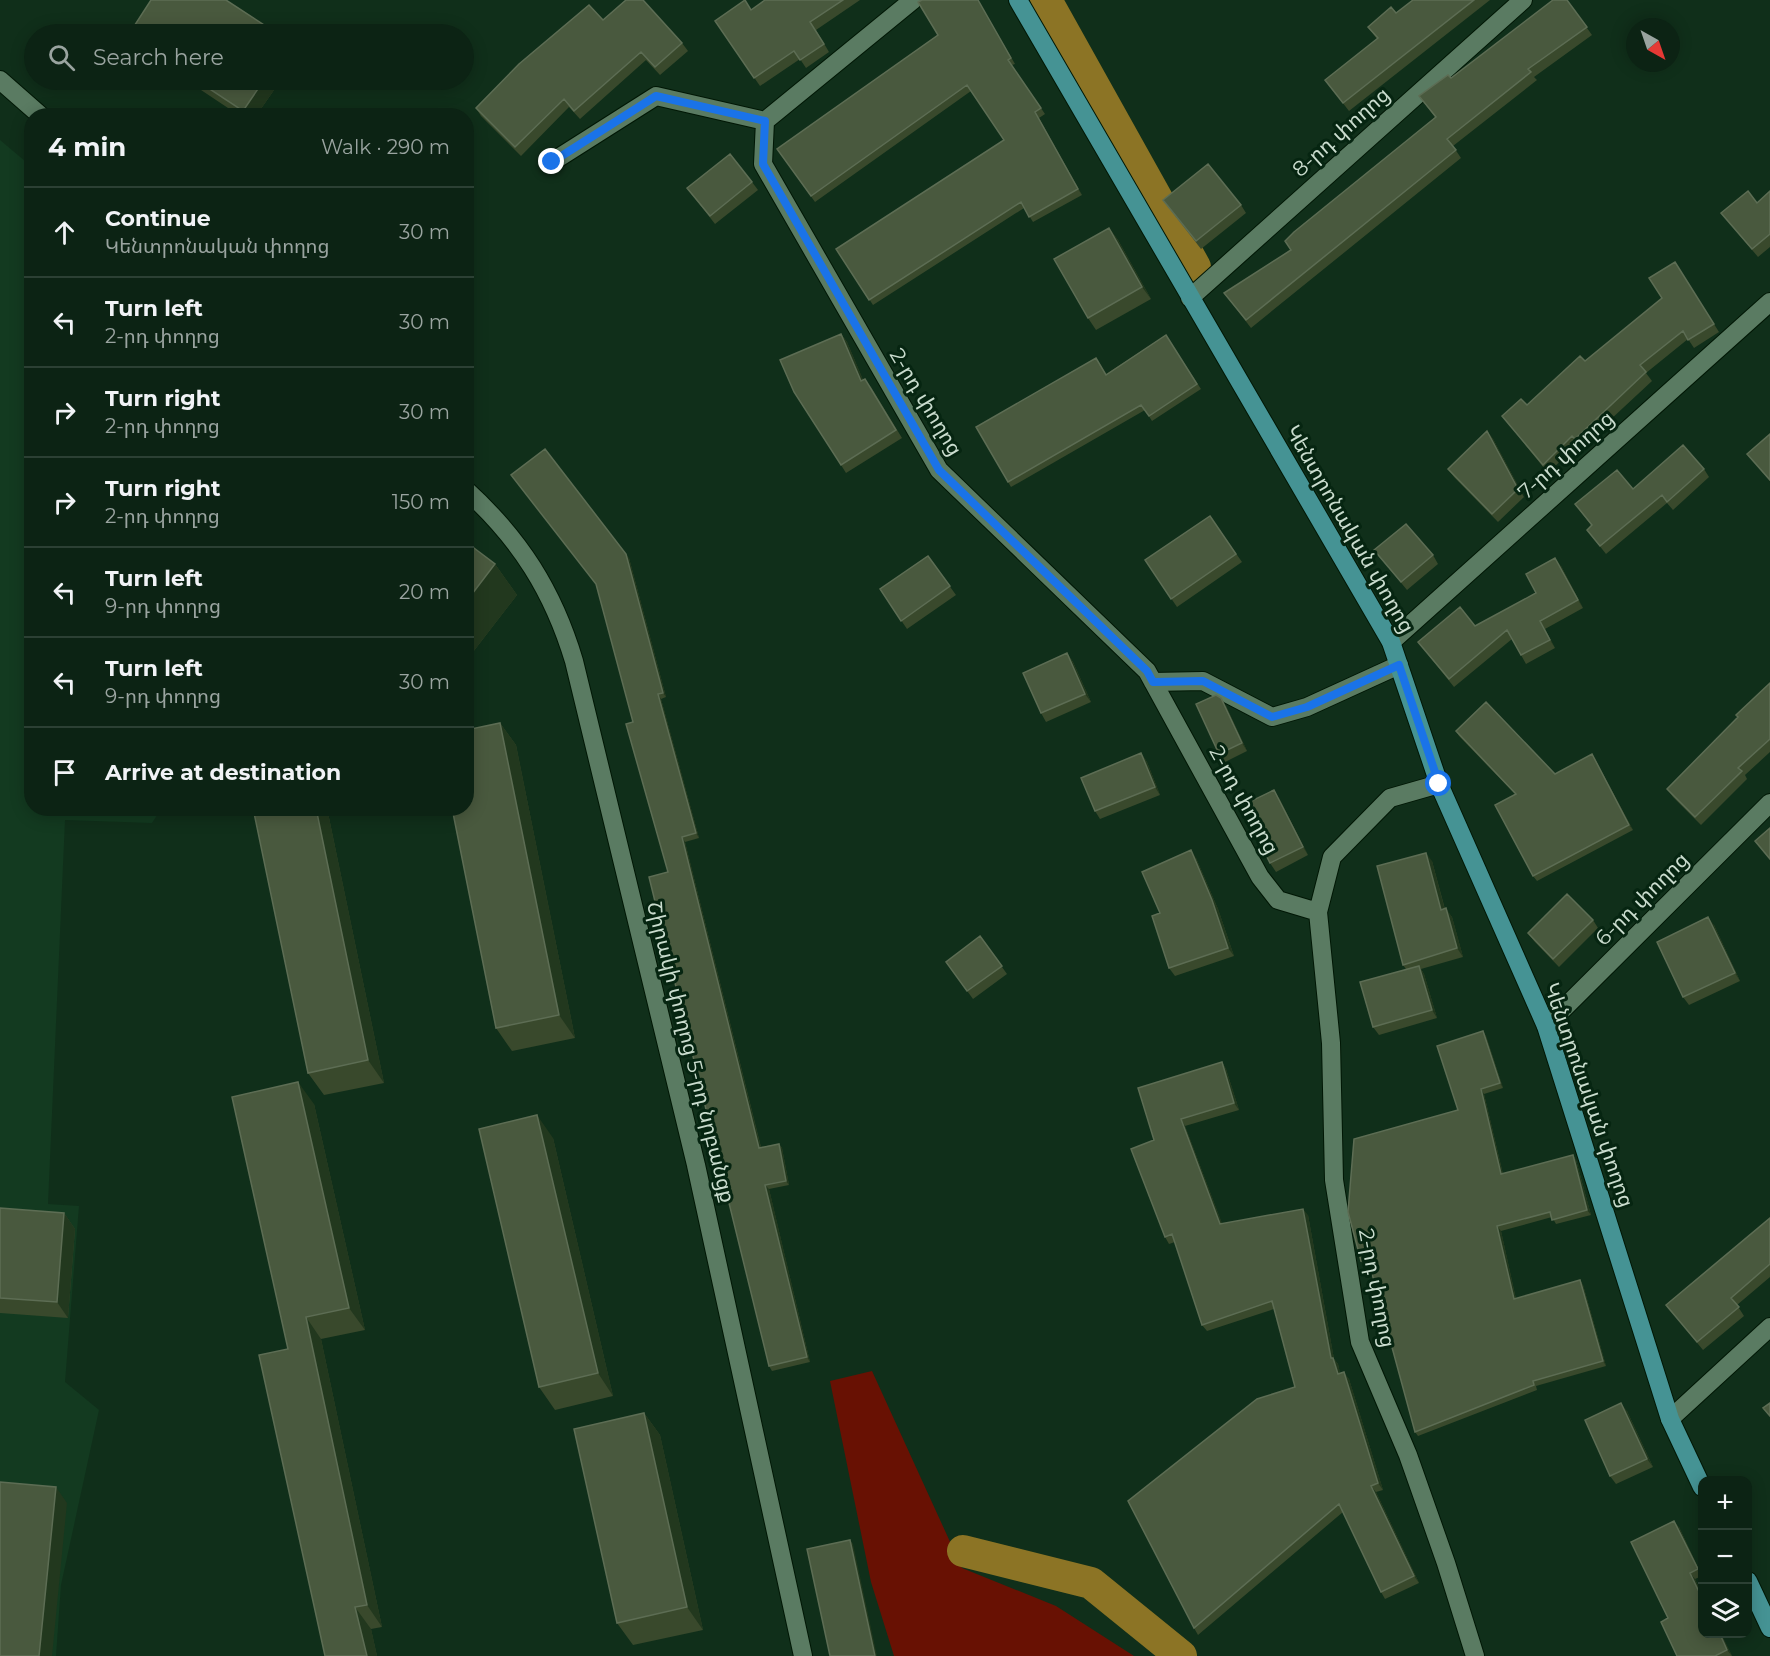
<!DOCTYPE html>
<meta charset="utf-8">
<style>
:root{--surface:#0c2314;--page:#152b1d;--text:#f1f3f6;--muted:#9aa4a0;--line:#2c4034}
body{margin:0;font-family:Montserrat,"Noto Sans Armenian",sans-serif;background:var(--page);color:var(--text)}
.controls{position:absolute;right:18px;bottom:18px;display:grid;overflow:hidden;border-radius:12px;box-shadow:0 3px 15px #0003}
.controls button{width:54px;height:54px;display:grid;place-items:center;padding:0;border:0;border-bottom:2px solid var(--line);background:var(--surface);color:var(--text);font:30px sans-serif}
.compass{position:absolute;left:1626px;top:18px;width:54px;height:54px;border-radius:50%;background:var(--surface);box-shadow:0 3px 15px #0003;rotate:140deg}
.stop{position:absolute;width:18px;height:18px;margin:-14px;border:4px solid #1a73e8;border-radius:50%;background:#fff}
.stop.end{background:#1a73e8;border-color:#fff;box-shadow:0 2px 6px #0008}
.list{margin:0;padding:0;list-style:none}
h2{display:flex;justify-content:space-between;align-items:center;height:78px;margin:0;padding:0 24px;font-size:26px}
h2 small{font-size:20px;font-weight:400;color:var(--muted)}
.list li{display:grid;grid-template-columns:39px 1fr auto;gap:18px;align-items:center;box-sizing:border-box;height:90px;padding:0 24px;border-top:2px solid var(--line)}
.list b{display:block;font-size:22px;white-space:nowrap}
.list p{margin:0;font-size:20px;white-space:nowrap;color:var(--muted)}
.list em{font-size:20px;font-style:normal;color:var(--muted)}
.icon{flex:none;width:33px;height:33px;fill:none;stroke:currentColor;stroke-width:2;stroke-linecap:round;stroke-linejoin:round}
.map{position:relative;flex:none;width:1770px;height:1656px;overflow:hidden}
.search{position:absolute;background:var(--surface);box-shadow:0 3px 15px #0003;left:24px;top:24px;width:450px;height:66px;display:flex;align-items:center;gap:15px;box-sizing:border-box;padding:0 21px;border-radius:33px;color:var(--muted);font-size:22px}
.panel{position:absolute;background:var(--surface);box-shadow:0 3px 15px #0003;left:24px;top:108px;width:450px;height:708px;border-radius:24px}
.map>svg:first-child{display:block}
.built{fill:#133a20}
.green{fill:#681103}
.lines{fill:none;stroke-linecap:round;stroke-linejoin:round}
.canal{stroke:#8c7425;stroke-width:32}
.minor-casing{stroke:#001705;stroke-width:20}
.major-casing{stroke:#001705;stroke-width:20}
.minor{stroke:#5a7b62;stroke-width:18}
.major{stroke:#459394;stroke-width:18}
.wall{fill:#39492c}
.shaded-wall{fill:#22381e}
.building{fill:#49593e;stroke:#5d6d54;stroke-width:1.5}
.route{stroke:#1a73e8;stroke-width:8}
.labels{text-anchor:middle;stroke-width:6;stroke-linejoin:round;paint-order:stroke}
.street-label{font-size:21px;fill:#cadcce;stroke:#062511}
</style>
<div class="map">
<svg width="1770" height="1656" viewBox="0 0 1770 1656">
<rect width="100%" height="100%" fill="#102f1a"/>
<path class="built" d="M 0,140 L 32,167 L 32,808 L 161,809 L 152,823 L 65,820 L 48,1204 L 79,1206 L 65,1382 L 99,1410 L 61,1585 L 56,1656 L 0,1656 Z"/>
<path class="green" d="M 872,1371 L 962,1568 L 1056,1606 L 1134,1656 L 894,1656 L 871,1582 L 830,1381 Z"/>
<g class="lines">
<path class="canal" d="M 1046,0 L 1195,267
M 963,1551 L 1091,1583 L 1181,1656"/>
<defs>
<path id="minor" d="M 0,80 L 41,116
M 765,121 L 763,164 L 939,470 L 1147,671 L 1260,877 L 1278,900 L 1318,912
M 552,162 L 656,96 L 765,121 L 913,0
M 1190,298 L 1523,0
M 466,490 C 520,539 553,591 574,661 L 696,1165 L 803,1656
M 1391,642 L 1770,302
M 1153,682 L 1203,681 L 1272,717 L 1307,707 L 1399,665
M 1439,784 L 1390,798 L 1332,857 L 1318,912 L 1331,1043 L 1334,1180 L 1360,1342 L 1408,1455 L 1446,1563 L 1475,1656
M 1546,1026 L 1770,803
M 1670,1419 L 1770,1327"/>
<path id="major" d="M 1018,0 L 1391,642 L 1439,784 L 1546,1026 L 1670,1419 L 1702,1487
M 1748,1581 L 1770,1628"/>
</defs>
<use href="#minor" class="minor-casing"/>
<use href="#major" class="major-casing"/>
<use href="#minor" class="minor"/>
<use href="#major" class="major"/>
</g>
<path class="wall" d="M 765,0 L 860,0 L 816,30 L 829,52 L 806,68 L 800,59 L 760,86 L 715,21 L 752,10 Z
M 922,0 L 978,0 L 1015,64 L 1012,65 L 1045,114 L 1039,118 L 1082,195 L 1033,222 L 1024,208 L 873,305 L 836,249 L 1004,140 L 971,91 L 815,202 L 777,149 L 938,35 Z
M 1413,0 L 1490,0 L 1349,111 L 1325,80 L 1377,39 L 1368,27 L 1396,13 Z
M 1567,0 L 1592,35 L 1534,77 L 1537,80 L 1453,146 L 1461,158 L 1251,328 L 1224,293 L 1291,250 L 1435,117 L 1419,96 L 1451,78 Z
M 603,20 L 682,43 L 688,51 L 660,75 L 646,60 L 580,119 L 569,107 L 521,156 L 481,116 L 476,108 Z
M 186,80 L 281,80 L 256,116 L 240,116 Z
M 752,182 L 758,190 L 715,224 L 687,188 Z
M 1770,191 L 1770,247 L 1758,257 L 1721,213 L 1757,203 Z
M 1163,200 L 1241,205 L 1246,213 L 1201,249 Z
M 1109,228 L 1118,240 L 1151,299 L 1096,330 L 1088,318 Z
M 1680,270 L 1719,332 L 1694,348 L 1688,339 L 1646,373 L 1652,381 L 1581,447 L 1578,444 L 1548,473 L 1502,416 L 1527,405 L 1585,361 L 1662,298 Z
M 841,334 L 847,342 L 863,380 L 871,387 L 902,438 L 846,473 L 841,465 Z
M 1166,335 L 1201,389 L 1152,421 L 1145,410 L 1011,487 L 1008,482 L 1096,358 L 1106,374 Z
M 1487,431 L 1493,439 L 1524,497 L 1498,522 L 1454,477 L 1448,469 Z
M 1770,434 L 1770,481 L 1747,454 Z
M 1704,469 L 1709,477 L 1673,510 L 1667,503 L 1606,554 L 1587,530 L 1591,525 L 1575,504 Z
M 1210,516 L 1242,562 L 1177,607 L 1145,560 Z
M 466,542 L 495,564 L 517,595 L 473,652 L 466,647 Z
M 1374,550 L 1433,555 L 1438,564 L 1407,590 Z
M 928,556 L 956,595 L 907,629 L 880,589 Z
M 629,558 L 666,697 L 661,699 L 699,838 L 685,842 L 761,1147 L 779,1144 L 782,1148 L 789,1185 L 769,1189 L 810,1362 L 772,1371 L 769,1366 L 668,872 L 633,722 Z
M 1561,566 L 1583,608 L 1545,629 L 1555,648 L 1526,664 L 1521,655 L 1512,639 L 1454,687 L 1418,642 L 1475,626 L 1536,593 Z
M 1067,653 L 1073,662 L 1091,702 L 1046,722 L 1041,713 Z
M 1770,683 L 1770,752 L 1745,775 L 1747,779 L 1701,825 L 1673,797 L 1667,789 L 1738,718 Z
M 1226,706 L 1247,751 L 1225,762 L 1219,754 Z
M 500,723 L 516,745 L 575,1038 L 512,1051 L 496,1028 Z
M 1456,731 L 1555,774 L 1595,759 L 1633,830 L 1537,881 L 1533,876 L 1515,794 L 1459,736 Z
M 1141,753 L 1147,762 L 1160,795 L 1100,819 L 1095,811 Z
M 1279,798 L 1308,855 L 1276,872 L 1270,863 Z
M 253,808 L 327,808 L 384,1083 L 324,1095 L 308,1073 Z
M 1196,858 L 1218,909 L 1234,956 L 1175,976 L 1169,968 L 1160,913 Z
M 1432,861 L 1445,909 L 1452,917 L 1463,957 L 1421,969 L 1424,974 L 1437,1018 L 1379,1035 L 1373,1027 L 1406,969 L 1403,965 Z
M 1593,920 L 1598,928 L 1559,967 L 1534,941 L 1528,933 Z
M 1714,925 L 1740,981 L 1689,1005 L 1683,997 Z
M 980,936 L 1007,974 L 973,999 L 946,962 Z
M 1483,1031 L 1486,1036 L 1503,1088 L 1484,1094 L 1503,1174 L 1573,1155 L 1576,1160 L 1591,1215 L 1556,1224 L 1552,1217 L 1501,1231 L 1516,1299 L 1580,1280 L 1583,1285 L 1606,1366 L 1536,1386 L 1537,1390 L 1418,1436 L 1415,1432 L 1370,1265 L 1364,1266 L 1361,1261 L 1458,1110 Z
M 1222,1062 L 1226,1069 L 1239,1110 L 1185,1126 L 1222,1224 L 1308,1215 L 1334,1359 L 1338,1364 L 1340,1373 L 1349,1379 L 1383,1490 L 1376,1492 L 1419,1583 L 1385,1599 L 1381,1592 L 1343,1512 L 1198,1635 L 1194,1628 L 1295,1387 L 1274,1309 L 1207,1331 L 1202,1325 L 1175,1242 L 1169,1244 L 1165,1237 L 1154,1140 Z
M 314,1104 L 365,1330 L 321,1339 L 382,1627 L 371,1629 L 377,1656 L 325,1656 L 288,1349 Z
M 553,1138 L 613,1396 L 555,1410 L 539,1387 Z
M 0,1208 L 64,1213 L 75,1229 L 68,1318 L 0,1313 Z
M 1770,1218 L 1770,1277 L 1737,1305 L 1744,1316 L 1703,1350 L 1666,1305 Z
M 1627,1411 L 1653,1467 L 1616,1484 L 1610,1476 Z
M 644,1413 L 660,1435 L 703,1630 L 633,1645 L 617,1623 Z
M 1679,1527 L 1702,1576 L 1695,1579 L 1702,1595 L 1702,1634 L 1721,1634 L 1732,1656 L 1677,1656 L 1668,1618 Z"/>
<path class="shaded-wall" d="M 264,80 L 281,80 L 256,116 L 246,116 L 243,111 Z
M 1035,112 L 1039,118 L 1082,195 L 1078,189 Z
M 1109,228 L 1118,240 L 1151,299 L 1142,287 Z
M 841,334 L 847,342 L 867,389 L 861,381 Z
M 1487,431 L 1493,439 L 1524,497 L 1518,489 Z
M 626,554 L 629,558 L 666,697 L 663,693 Z
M 1555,558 L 1561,566 L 1583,608 L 1578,600 Z
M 495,564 L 517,595 L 473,652 L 466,643 L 466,602 Z
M 1540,621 L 1545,629 L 1555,648 L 1550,640 Z
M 1067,653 L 1073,662 L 1091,702 L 1085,694 Z
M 658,694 L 661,699 L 699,838 L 696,833 Z
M 1221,698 L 1226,706 L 1247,751 L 1242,743 Z
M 500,723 L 516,745 L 575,1038 L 559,1015 Z
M 1141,753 L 1147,762 L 1160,795 L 1155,787 Z
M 1592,754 L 1595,759 L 1633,830 L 1629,825 Z
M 1274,790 L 1279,798 L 1308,855 L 1303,847 Z
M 316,808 L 327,808 L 384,1083 L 368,1060 Z
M 682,837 L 685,842 L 762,1152 L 759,1148 Z
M 1191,850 L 1196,858 L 1218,909 L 1234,956 L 1228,948 Z
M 1426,853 L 1432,861 L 1447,918 L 1441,910 Z
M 1446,908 L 1452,917 L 1463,957 L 1457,948 Z
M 1708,917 L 1714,925 L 1740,981 L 1735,973 Z
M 1419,966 L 1424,974 L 1437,1018 L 1432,1010 Z
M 1483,1031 L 1486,1036 L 1503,1088 L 1500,1083 Z
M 1222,1062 L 1226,1069 L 1239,1110 L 1234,1103 Z
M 298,1082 L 314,1104 L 365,1330 L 349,1308 Z
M 1481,1089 L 1484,1094 L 1504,1179 L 1501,1174 Z
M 537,1115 L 553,1138 L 613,1396 L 598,1373 Z
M 1181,1119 L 1185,1126 L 1225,1231 L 1220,1224 Z
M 779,1144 L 782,1148 L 789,1185 L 786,1181 Z
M 1573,1155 L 1576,1160 L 1591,1215 L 1587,1210 Z
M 765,1185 L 769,1189 L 810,1362 L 807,1357 Z
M 1303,1209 L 1308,1215 L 1334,1359 L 1338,1364 L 1342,1381 L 1338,1374 L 1331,1358 Z
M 64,1213 L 75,1229 L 68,1318 L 57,1302 Z
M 1497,1226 L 1501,1231 L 1517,1304 L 1514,1299 Z
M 1580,1280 L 1583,1285 L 1606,1366 L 1603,1361 Z
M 306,1317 L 321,1339 L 382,1627 L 367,1605 Z
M 1344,1372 L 1349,1379 L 1383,1490 L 1378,1483 Z
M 1621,1403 L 1627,1411 L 1653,1467 L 1647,1459 Z
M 644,1413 L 660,1435 L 703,1630 L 687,1607 Z
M 1371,1486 L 1376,1492 L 1419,1583 L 1414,1576 Z
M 56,1487 L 67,1503 L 52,1656 L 39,1656 Z
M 1674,1521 L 1679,1527 L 1702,1576 L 1698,1569 Z
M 850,1540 L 853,1544 L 877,1656 L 875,1656 Z
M 1690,1573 L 1695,1579 L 1702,1595 L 1702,1598 Z
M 355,1607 L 371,1629 L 377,1656 L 367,1656 Z
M 1720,1634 L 1721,1634 L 1732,1656 L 1727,1650 Z"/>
<path class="building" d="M 151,0 L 226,0 L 278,34 L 129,34 Z
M 626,0 L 643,0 L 682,43 L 655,67 L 641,52 L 574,111 L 564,99 L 515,147 L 476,108 L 519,64 L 589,5 L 603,20 Z
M 745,0 L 751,10 L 765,0 L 843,0 L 810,22 L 824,44 L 800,60 L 794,51 L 754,78 L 715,21 Z
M 922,0 L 978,0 L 1011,58 L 1008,60 L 1041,108 L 1035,112 L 1078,189 L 1029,217 L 1021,202 L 869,300 L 836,249 L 1004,140 L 967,85 L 811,196 L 777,149 L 938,35 L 918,2 Z
M 1413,0 L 1474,0 L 1343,103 L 1325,80 L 1378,38 L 1368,27 L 1391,7 L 1396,13 Z
M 1553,0 L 1567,0 L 1587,27 L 1528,69 L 1531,72 L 1447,139 L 1456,150 L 1246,320 L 1224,293 L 1291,250 L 1285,241 L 1294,232 L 1436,117 L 1419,96 L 1448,75 L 1451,78 Z
M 196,80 L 264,80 L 243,111 Z
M 730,154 L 752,182 L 710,216 L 687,188 Z
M 1208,164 L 1241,205 L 1196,241 L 1163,200 Z
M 1748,191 L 1757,203 L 1770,191 L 1770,234 L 1752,249 L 1721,213 Z
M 1109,228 L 1142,287 L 1088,318 L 1054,259 Z
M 1675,262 L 1714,324 L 1688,340 L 1683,331 L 1640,365 L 1646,372 L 1575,439 L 1572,436 L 1543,465 L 1502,416 L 1521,399 L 1527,405 L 1580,356 L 1585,361 L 1662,298 L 1649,278 Z
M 841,334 L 861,381 L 865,379 L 896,430 L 841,465 L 794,392 L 780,360 Z
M 1166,335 L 1197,384 L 1149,416 L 1141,405 L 1008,482 L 976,427 L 1096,358 L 1106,375 Z
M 1487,431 L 1518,489 L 1492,514 L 1448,469 Z
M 1770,434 L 1770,480 L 1747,454 Z
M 1683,445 L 1704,469 L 1667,502 L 1662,495 L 1600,546 L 1587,530 L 1592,525 L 1575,504 L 1617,470 L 1633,489 Z
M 545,449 L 626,554 L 663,693 L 658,694 L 696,833 L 682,837 L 759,1148 L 779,1144 L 786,1181 L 765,1185 L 807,1357 L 769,1366 L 649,877 L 668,872 L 626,724 L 633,722 L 596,584 L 511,475 Z
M 1210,516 L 1236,554 L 1171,599 L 1145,560 Z
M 1406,524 L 1433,555 L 1401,582 L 1374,550 Z
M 466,542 L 495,564 L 466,602 Z
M 928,556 L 950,586 L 901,621 L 880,589 Z
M 1555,558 L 1578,600 L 1540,621 L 1550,640 L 1521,655 L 1507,630 L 1449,679 L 1418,642 L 1460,607 L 1475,626 L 1536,593 L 1526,574 Z
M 1067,653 L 1085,694 L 1041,713 L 1023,673 Z
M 1770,683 L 1770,739 L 1738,768 L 1742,771 L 1695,817 L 1667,789 L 1738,717 L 1736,715 Z
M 1216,695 L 1221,698 L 1242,743 L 1219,754 L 1196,704 Z
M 1486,702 L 1555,774 L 1592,754 L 1629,825 L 1533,876 L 1495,805 L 1516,794 L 1456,731 Z
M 500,723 L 559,1015 L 496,1028 L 452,808 L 466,808 L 466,730 Z
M 1141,753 L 1155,787 L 1095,811 L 1081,778 Z
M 1274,790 L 1303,847 L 1270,863 L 1241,806 Z
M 253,808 L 316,808 L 368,1060 L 308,1073 Z
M 1770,828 L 1770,859 L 1755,841 Z
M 1191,850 L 1212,900 L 1228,948 L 1169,968 L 1152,916 L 1160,913 L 1142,872 Z
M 1426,853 L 1441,910 L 1446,908 L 1457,948 L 1403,965 L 1377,866 Z
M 1567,894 L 1593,920 L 1553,959 L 1528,933 Z
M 1708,917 L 1735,973 L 1683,997 L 1657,942 Z
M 980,936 L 1002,966 L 967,991 L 946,962 Z
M 1419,966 L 1432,1010 L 1373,1027 L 1360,982 Z
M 1483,1031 L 1500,1083 L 1481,1089 L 1501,1174 L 1573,1155 L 1587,1210 L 1552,1220 L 1550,1212 L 1497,1226 L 1514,1299 L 1580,1280 L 1603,1361 L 1533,1381 L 1534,1385 L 1415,1432 L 1368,1259 L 1361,1261 L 1348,1212 L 1354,1139 L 1458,1110 L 1437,1046 Z
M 1222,1062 L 1234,1103 L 1181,1119 L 1220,1224 L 1303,1209 L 1331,1358 L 1333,1358 L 1338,1374 L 1344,1372 L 1378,1483 L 1371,1486 L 1414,1576 L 1381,1592 L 1339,1504 L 1194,1628 L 1128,1501 L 1257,1399 L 1295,1387 L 1272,1301 L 1202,1325 L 1172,1234 L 1165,1237 L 1131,1149 L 1154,1140 L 1138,1088 Z
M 298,1082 L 349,1308 L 306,1317 L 367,1605 L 355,1607 L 367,1656 L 325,1656 L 259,1355 L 288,1349 L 232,1097 Z
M 537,1115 L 598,1373 L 539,1387 L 479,1129 Z
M 0,1208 L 64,1213 L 57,1302 L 0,1298 Z
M 1770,1218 L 1770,1264 L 1731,1298 L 1739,1307 L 1697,1342 L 1666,1305 Z
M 1621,1403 L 1647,1459 L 1610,1476 L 1585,1420 Z
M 1770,1403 L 1770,1416 L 1763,1408 Z
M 644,1413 L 687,1607 L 617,1623 L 574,1429 Z
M 0,1482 L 56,1487 L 39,1656 L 0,1656 Z
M 1674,1521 L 1698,1569 L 1690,1573 L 1702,1598 L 1702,1634 L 1720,1634 L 1727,1650 L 1715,1656 L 1677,1656 L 1661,1622 L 1668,1618 L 1631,1542 Z
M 850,1540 L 875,1656 L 830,1656 L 807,1549 Z"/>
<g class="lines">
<path class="route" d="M 552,162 L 656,96 L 765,121 L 763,164 L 939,470 L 1147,671 L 1153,682 L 1203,681 L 1272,717 L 1307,707 L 1399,665 L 1439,784"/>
</g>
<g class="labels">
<g class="street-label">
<text transform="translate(1341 132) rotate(-42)" y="7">8-րդ փողոց</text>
<text transform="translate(926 402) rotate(59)" y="7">2-րդ փողոց</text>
<text transform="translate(1566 455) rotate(-42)" y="7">7-րդ փողոց</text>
<text transform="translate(1350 529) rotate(60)" y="7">Կենտրոնական փողոց</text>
<text transform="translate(1244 800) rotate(61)" y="7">2-րդ փողոց</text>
<text transform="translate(1642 899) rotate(-45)" y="7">6-րդ փողոց</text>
<text transform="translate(691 1052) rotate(76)" y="7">Շիրակի փողոց 5-րդ նրբանցք</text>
<text transform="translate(1589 1095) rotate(71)" y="7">Կենտրոնական փողոց</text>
<text transform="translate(1377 1288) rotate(79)" y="7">2-րդ փողոց</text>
</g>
</g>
</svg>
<div class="controls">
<button>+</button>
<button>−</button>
<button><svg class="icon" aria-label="layers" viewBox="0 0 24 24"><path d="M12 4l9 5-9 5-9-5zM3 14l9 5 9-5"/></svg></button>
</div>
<svg class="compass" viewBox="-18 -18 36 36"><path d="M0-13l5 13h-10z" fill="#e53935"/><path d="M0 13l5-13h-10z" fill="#9aa4a0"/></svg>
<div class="stop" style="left:1439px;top:784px"></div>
<div class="stop end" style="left:552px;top:162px"></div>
<div class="search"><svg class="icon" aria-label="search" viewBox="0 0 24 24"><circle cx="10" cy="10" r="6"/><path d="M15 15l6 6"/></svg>Search here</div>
<section class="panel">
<h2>4 min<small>Walk · 290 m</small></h2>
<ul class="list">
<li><svg class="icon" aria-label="ahead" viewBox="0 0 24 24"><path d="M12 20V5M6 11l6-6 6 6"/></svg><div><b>Continue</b><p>Կենտրոնական փողոց</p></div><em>30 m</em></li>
<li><svg class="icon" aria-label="left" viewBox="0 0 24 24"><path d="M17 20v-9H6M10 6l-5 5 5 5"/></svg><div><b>Turn left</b><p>2-րդ փողոց</p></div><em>30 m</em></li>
<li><svg class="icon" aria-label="right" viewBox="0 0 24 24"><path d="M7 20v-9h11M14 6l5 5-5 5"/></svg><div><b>Turn right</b><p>2-րդ փողոց</p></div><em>30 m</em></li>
<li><svg class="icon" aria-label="right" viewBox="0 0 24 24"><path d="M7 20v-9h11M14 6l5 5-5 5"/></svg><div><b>Turn right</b><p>2-րդ փողոց</p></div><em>150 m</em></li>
<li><svg class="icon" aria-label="left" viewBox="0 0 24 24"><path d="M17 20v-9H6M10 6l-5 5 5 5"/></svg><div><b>Turn left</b><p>9-րդ փողոց</p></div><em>20 m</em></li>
<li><svg class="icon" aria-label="left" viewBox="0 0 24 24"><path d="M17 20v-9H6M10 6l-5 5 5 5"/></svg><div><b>Turn left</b><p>9-րդ փողոց</p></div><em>30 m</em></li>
<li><svg class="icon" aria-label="arrive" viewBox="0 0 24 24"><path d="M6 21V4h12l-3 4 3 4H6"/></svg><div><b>Arrive at destination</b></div></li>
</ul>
</section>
</div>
